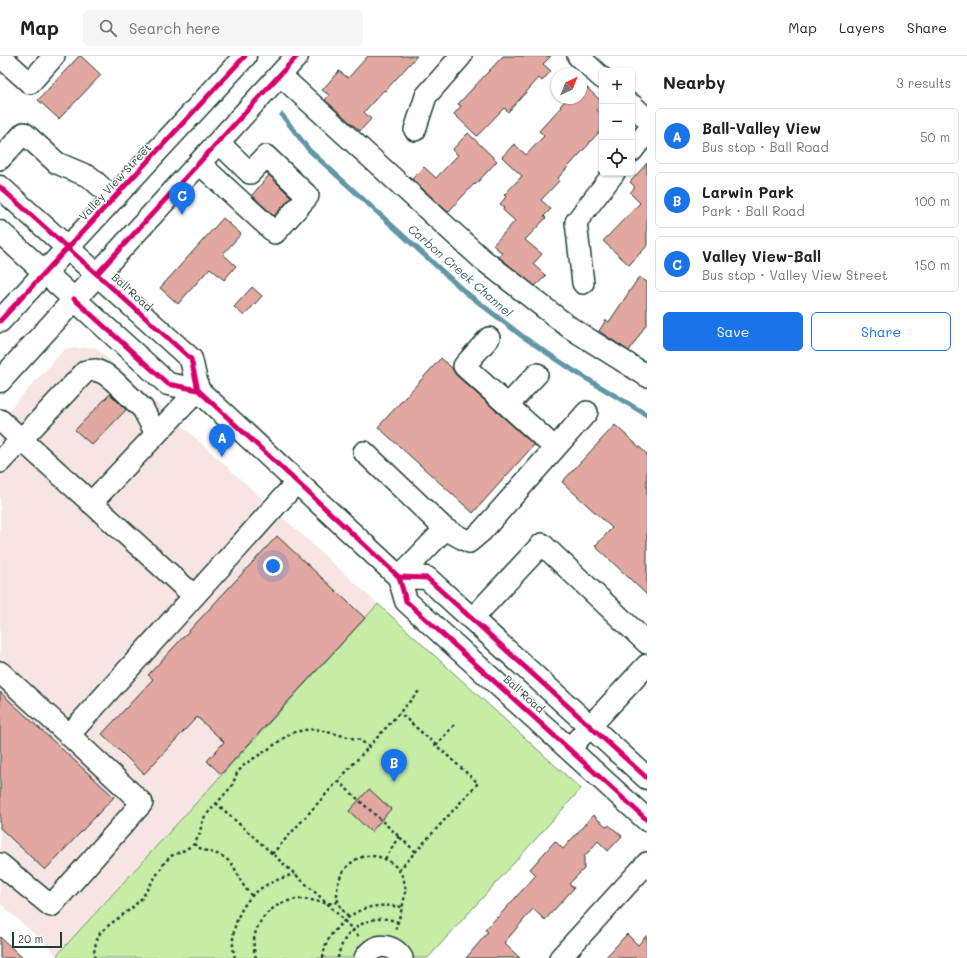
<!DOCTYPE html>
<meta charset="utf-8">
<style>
:root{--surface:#fff;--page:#f6f6f6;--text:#202124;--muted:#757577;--line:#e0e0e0;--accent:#1a73e8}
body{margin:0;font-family:Mali,sans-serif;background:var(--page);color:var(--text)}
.controls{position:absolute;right:12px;top:12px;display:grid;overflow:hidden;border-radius:6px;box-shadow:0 1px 3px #0004}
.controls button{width:36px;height:36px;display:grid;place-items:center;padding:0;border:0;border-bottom:1px solid var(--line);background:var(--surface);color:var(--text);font:20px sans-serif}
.compass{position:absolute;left:551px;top:12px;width:36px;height:36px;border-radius:50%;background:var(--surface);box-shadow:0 1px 3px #0004;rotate:43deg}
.scale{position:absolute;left:12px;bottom:10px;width:50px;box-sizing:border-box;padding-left:4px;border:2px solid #1f3d34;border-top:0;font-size:11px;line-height:14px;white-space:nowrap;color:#1f3d34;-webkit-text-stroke:3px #fff;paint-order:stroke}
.you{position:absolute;left:273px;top:510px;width:14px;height:14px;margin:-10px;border:3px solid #fff;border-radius:50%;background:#1a73e8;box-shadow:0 0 0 6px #1a73e833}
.badge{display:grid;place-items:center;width:26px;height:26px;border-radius:50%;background:var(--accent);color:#fff;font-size:13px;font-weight:700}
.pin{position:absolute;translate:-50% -33px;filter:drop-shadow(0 1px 2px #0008)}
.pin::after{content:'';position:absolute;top:21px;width:14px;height:12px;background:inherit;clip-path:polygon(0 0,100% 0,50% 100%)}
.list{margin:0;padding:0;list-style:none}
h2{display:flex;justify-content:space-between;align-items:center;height:52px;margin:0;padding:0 16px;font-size:17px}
h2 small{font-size:13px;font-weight:400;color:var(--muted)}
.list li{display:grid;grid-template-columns:26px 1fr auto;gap:12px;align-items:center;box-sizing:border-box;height:56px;margin:0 8px 8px;padding:0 8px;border:1px solid var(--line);border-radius:6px}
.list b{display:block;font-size:15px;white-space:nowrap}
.list p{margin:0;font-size:13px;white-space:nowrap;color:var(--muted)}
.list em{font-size:13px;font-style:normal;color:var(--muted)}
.actions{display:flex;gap:8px;padding:12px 16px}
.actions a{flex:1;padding:9px 0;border:1px solid var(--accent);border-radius:6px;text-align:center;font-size:14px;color:var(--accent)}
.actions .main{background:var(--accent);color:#fff}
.icon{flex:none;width:22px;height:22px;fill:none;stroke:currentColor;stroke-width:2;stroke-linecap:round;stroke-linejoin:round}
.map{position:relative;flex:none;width:647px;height:902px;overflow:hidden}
header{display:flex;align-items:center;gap:24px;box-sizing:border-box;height:56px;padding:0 20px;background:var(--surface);border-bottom:1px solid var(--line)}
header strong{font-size:19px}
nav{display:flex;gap:22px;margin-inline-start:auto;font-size:14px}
.search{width:280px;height:36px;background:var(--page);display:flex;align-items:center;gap:10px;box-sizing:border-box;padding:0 14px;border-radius:6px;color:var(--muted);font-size:15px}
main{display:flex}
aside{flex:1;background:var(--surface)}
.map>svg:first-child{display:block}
.built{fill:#f6e5e2}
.green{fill:#c6eca6;stroke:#72946d}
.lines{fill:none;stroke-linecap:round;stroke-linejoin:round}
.stream{stroke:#6296a5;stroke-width:5}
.building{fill:#e2a7a0;stroke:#1f3d34}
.minor-casing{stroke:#1f3d34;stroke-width:24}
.major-casing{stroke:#1f3d34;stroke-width:25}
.path{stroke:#1f3d34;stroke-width:2.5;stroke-dasharray:3 3;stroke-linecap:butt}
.minor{stroke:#fff;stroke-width:21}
.major{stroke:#fff;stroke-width:22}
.cycleway-casing{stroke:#fff;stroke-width:8}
.cycleway{stroke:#d6006c;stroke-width:5}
.labels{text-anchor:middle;stroke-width:3;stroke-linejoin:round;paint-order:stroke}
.street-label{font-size:11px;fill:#1f3d34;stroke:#fff}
.water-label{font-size:12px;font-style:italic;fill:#3b6263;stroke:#fff}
</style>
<header>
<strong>Map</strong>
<div class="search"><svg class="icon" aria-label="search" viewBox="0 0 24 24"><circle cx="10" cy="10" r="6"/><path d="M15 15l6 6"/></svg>Search here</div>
<nav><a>Map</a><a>Layers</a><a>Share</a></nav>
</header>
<main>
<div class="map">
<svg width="647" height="902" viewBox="0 0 647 902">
<rect width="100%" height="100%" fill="#fff"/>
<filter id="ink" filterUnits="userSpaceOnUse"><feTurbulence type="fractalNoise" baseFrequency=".025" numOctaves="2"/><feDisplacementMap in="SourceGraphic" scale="8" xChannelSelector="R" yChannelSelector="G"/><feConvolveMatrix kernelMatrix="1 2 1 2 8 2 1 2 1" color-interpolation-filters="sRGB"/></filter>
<g filter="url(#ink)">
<path class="built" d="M 95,291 L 378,548 L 57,899 L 0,847 L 0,364 L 65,293 Z"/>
<path class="green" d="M 378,548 L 581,733 L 428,902 L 60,902 L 57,899 Z"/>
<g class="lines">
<path class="stream" d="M 282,59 L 309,94 L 464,235 L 522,280 L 574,315 L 647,359"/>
</g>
<path class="building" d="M 79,0 L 81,0 L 101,19 L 59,63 L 38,44 Z
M 368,0 L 417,0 L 385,35 L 384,34 L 364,56 L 371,63 L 360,75 L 325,44 L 329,39 L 322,34 L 339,15 L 348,22 Z
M 503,0 L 551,0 L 543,8 L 551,15 L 542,25 L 539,22 L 508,56 L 504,52 L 477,80 L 454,58 L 461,50 L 458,48 Z
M 585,30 L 602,46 L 602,48 L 597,54 L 602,59 L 602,73 L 589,87 L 590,87 L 558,122 L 560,124 L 541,144 L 551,153 L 544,160 L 546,162 L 525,184 L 542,198 L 533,208 L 546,220 L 535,230 L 499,201 L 502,197 L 493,189 L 515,165 L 503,154 L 504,152 L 500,148 L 506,141 L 504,139 L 522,120 L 502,101 L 514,88 L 526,99 L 544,80 L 539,75 L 561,51 L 560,50 L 568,42 L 581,42 L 581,35 Z
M 468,77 L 497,105 L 475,129 L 474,128 L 448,156 L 412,123 L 424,111 L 436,122 L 458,99 L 452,94 Z
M 647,107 L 647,190 L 629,209 L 603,185 L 640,147 L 630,137 L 635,131 L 630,126 Z
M 269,119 L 291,141 L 274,160 L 252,139 Z
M 223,162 L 241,178 L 223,198 L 236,210 L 224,224 L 210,212 L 178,248 L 160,232 Z
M 639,221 L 647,226 L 647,267 L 629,295 L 599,275 L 606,264 L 609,266 Z
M 252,231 L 262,240 L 244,260 L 234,251 Z
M 441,302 L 452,312 L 453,314 L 456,319 L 534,389 L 473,457 L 378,371 Z
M 110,338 L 126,354 L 92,389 L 75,374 Z
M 615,369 L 647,398 L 647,539 L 595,490 L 612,472 L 562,426 Z
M 277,480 L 365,562 L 221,718 L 207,705 L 224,686 L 197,661 L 144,718 L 102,678 L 153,623 L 148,619 Z
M 0,636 L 114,741 L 45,814 L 0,772 Z
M 369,733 L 391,753 L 371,776 L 349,755 Z
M 593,759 L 607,771 L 609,769 L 622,780 L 608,795 L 598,785 L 584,801 L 584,813 L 569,828 L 574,832 L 545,864 L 533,853 L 504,887 L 520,902 L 466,902 L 488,876 L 485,874 L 497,861 L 497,862 L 536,819 L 530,813 L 555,785 L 563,793 Z
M 627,878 L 638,889 L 647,879 L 647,902 L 605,902 Z
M 0,881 L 23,902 L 0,902 Z"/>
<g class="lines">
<defs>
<path id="minor" d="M 0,0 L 30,27 L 54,0
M 578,0 L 602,22
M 280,19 L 482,203 L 569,271 L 647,320
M 632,49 L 647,63
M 415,74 L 426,40 L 461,0
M 632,95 L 647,76
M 0,103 L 24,77 L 57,107 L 90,121 L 113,142
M 199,107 L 275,177 L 308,140 L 266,100 L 250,117 L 218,86
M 583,227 L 576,166 L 614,117
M 489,282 L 464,310 L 555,392
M 508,349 L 537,318
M 0,364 L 194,540
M 364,396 L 445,473
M 0,406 L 86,315 L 96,314 L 105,318 L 114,325 L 143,353 L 156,378
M 91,447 L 198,334
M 399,521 L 445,473 L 469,486 L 482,475 L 587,356
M 472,563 L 542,488 L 647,587
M 0,616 L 69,679 L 297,426
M 569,693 L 647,609
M 0,808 L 51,850 L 142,747 L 69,679
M 365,902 C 374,886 393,887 402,902
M 560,902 L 647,807"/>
<path id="major" d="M 0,131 L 191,303 L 198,334
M 0,176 L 168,328 L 198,334 L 399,521 L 406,545 L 647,764
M 0,265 L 245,0
M 0,325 L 297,0
M 399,521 L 427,522 L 647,722"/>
</defs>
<use href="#minor" class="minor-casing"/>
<use href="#major" class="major-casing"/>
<path class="path" d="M 436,689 L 456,667
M 338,725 L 416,796
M 216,747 L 327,847 L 356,877 L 360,882
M 194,788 C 204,797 215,795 225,802 C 235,809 237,818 242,827 C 245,832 248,836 252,840
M 272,798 L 420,634
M 385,803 L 399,780
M 399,814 L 478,727 L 400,657
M 348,861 C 344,856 340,851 338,845 C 334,829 342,811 357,803 C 377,793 403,808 405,830 C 407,840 398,865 395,875
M 95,902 L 94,897 L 96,886 L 100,877 L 109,869 L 132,852 L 142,842 L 165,806 L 171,800 L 185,794 L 194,788 L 199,780 L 203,763 L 208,757 L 232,730 L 237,717 L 245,708 L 267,694 L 285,681 L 295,676 L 305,674 L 315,673 L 360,684 L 369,691
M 235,902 C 228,878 239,848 260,833 C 270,826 282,822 294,818
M 256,902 C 246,872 271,843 302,843 C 314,843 326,850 338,846
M 323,902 C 324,890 329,880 337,872 C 356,851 375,847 402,851
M 338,902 C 341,878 364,860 388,863 C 392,864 395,865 398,866"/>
<use href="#minor" class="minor"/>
<use href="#major" class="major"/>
<defs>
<path id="cycleway" d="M 0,131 L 191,303 L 198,334
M 97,218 L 297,0
M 74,243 L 168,328 L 198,334 L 399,521 L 406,545 L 647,764
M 0,265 L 245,0
M 399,521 L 427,522 L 647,722"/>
</defs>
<use href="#cycleway" class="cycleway-casing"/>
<use href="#cycleway" class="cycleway"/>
</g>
</g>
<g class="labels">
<g class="street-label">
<text transform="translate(115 126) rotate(-47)" y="4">Valley View Street</text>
<text transform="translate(132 236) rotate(42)" y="4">Ball Road</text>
<text transform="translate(524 638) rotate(42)" y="4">Ball Road</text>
</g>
<g class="water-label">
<text transform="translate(460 215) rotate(41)" y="4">Carbon Creek Channel</text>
</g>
</g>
</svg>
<div class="controls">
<button>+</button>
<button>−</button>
<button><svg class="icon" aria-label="locate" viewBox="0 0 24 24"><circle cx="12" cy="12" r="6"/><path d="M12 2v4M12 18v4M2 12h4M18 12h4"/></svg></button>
</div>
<svg class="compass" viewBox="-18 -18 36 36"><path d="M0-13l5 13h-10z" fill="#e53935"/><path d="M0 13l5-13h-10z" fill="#757577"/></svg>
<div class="scale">20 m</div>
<div class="you"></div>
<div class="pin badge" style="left:222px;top:401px">A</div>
<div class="pin badge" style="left:394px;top:726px">B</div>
<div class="pin badge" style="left:182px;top:159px">C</div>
</div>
<aside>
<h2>Nearby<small>3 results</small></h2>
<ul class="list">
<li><span class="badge">A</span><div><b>Ball-Valley View</b><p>Bus stop · Ball Road</p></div><em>50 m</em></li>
<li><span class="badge">B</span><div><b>Larwin Park</b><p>Park · Ball Road</p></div><em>100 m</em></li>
<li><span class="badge">C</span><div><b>Valley View-Ball</b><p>Bus stop · Valley View Street</p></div><em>150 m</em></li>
</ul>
<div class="actions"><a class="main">Save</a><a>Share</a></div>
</aside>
</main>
